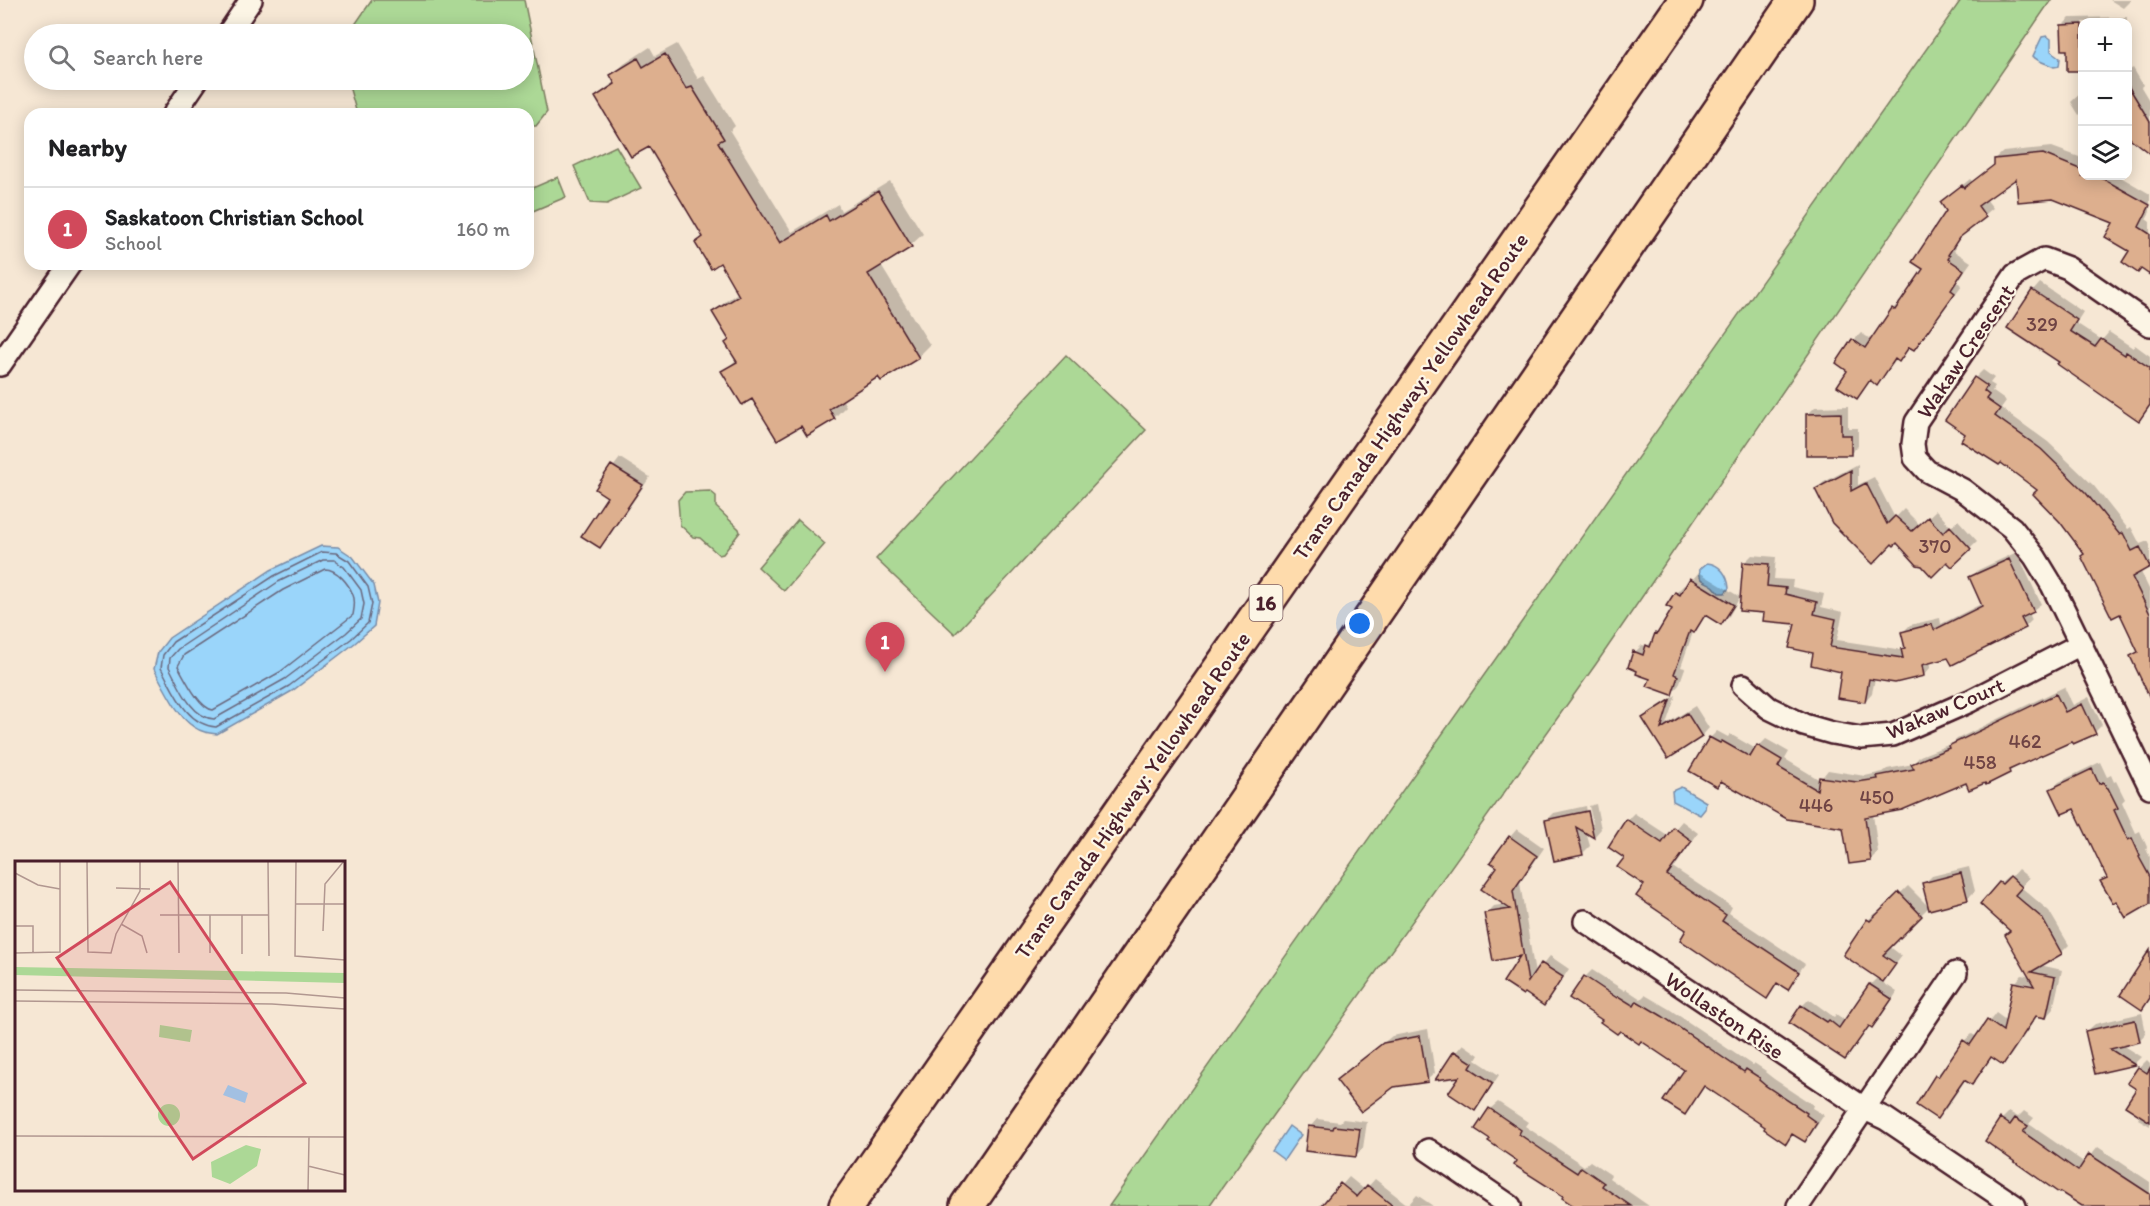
<!DOCTYPE html>
<meta charset="utf-8">
<style>
:root{--surface:#fff;--page:#f6f6f6;--text:#202124;--muted:#757577;--line:#e0e0e0;--accent:#d1495b}
body{margin:0;font-family:Itim,sans-serif;background:var(--page);color:var(--text)}
.controls{position:absolute;right:18px;top:18px;display:grid;overflow:hidden;border-radius:12px;box-shadow:0 3px 15px #0003}
.controls button{width:54px;height:54px;display:grid;place-items:center;padding:0;border:0;border-bottom:2px solid var(--line);background:var(--surface);color:var(--text);font:30px sans-serif}
.you{position:absolute;left:1360px;top:624px;width:21px;height:21px;margin:-15px;border:4px solid #fff;border-radius:50%;background:#1a73e8;box-shadow:0 0 0 9px #1a73e833}
.badge{display:grid;place-items:center;width:39px;height:39px;border-radius:50%;background:var(--accent);color:#fff;font-size:20px;font-weight:700}
.pin{position:absolute;translate:-50% -50px;filter:drop-shadow(0 2px 3px #0008)}
.pin::after{content:'';position:absolute;top:32px;width:21px;height:18px;background:inherit;clip-path:polygon(0 0,100% 0,50% 100%)}
.list{margin:0;padding:0;list-style:none}
h2{display:flex;justify-content:space-between;align-items:center;height:78px;margin:0;padding:0 24px;font-size:26px}
h2 small{font-size:20px;font-weight:400;color:var(--muted)}
.list li{display:grid;grid-template-columns:39px 1fr auto;gap:18px;align-items:center;box-sizing:border-box;height:84px;padding:0 24px;border-top:2px solid var(--line)}
.list b{display:block;font-size:22px;white-space:nowrap}
.list p{margin:0;font-size:20px;white-space:nowrap;color:var(--muted)}
.list em{font-size:20px;font-style:normal;color:var(--muted)}
.icon{flex:none;width:33px;height:33px;fill:none;stroke:currentColor;stroke-width:2;stroke-linecap:round;stroke-linejoin:round}
.map{position:relative;flex:none;width:2150px;height:1206px;overflow:hidden}
.search{position:absolute;background:var(--surface);box-shadow:0 3px 15px #0003;left:24px;top:24px;width:510px;height:66px;display:flex;align-items:center;gap:15px;box-sizing:border-box;padding:0 21px;border-radius:33px;color:var(--muted);font-size:22px}
.panel{position:absolute;background:var(--surface);box-shadow:0 3px 15px #0003;left:24px;top:108px;width:510px;height:162px;border-radius:18px}
.map>svg:first-child{display:block}
.green{fill:#acd896;stroke:#7b7c60;stroke-width:1.5}
.water{fill:#9ad5fa;stroke:#7a8ca7;stroke-width:1.5}
.shadow{fill:#0003;fill-rule:evenodd}
.lines{fill:none;stroke-linecap:round;stroke-linejoin:round}
.shore{stroke:#6a687e;stroke-width:1.5}
.building{fill:#ddaf8e;stroke:#4a1f2b;stroke-width:1.5}
.minor-casing{stroke:#4a1f2b;stroke-width:26}
.motorway-casing{stroke:#4a1f2b;stroke-width:38}
.minor{stroke:#fcf5e5;stroke-width:21}
.motorway{stroke:#fedbac;stroke-width:33}
.labels{text-anchor:middle;stroke-width:4.5;stroke-linejoin:round;paint-order:stroke}
.number-label{font-size:20px;fill:#6f4344}
.shield{fill:#fcf5e5;stroke:#7f5f63;stroke-width:1.5}
.shield-label{font-size:21px;font-weight:bold;fill:#4a1f2b}
.street-label{font-size:22px;fill:#4a1f2b;stroke:#fcf5e5}
.inset-road{fill:none;stroke:#b19790;stroke-width:1.5}
.view{fill:#d1495b;fill-opacity:0.15;stroke:#d1495b;stroke-width:3}
.inset-edge{fill:none;stroke:#4a1f2b;stroke-width:3}
</style>
<div class="map">
<svg width="2150" height="1206" viewBox="0 0 2150 1206">
<rect width="100%" height="100%" fill="#f6e7d4"/>
<filter id="ink" filterUnits="userSpaceOnUse"><feTurbulence type="fractalNoise" baseFrequency=".0167" numOctaves="2"/><feDisplacementMap in="SourceGraphic" scale="12" xChannelSelector="R" yChannelSelector="G"/><feConvolveMatrix kernelMatrix="1 2 1 2 8 2 1 2 1" color-interpolation-filters="sRGB"/></filter>
<g filter="url(#ink)">
<path class="green" d="M 372,0 L 524,0 L 547,112 L 536,126 L 528,126 L 528,114 L 357,114 L 349,86 L 349,80 L 524,80 L 524,34 L 353,34 L 354,26 Z
M 1961,0 L 2051,0 L 1596,664 L 1209,1206 L 1109,1206 Z
M 616,146 L 641,188 L 607,204 L 590,203 L 574,166 Z
M 558,177 L 566,197 L 528,213 L 528,190 Z
M 1066,355 L 1146,430 L 955,634 L 876,559 Z
M 710,491 L 716,496 L 716,507 L 739,529 L 740,532 L 723,554 L 719,555 L 700,538 L 693,537 L 680,525 L 678,500 L 685,492 Z
M 798,520 L 825,544 L 784,591 L 758,567 Z"/>
<path class="water" d="M 2047,36 L 2051,39 L 2051,51 L 2060,58 L 2059,66 L 2054,67 C 2048,64 2036,61 2033,56 L 2042,37 Z
M 321,546 L 338,547 L 353,557 L 374,585 L 378,603 L 374,626 L 355,643 L 292,691 L 217,734 C 208,733 201,732 194,727 C 178,718 163,685 154,669 L 158,652 L 169,638 L 271,570 Z
M 1707,563 C 1720,564 1728,575 1729,588 L 1725,593 L 1719,593 C 1717,591 1715,587 1713,586 C 1705,580 1698,582 1700,569 Z
M 1681,787 L 1706,802 L 1705,809 L 1700,815 L 1673,801 L 1672,791 Z
M 1289,1126 L 1301,1135 L 1284,1160 L 1272,1151 Z"/>
<path class="shadow" d="M 2110,0 L 2131,0 L 2123,8 Z
M 2127,17 L 2127,22 L 2082,22 L 2082,69 L 2068,69 L 2068,49 L 2063,25 L 2070,18 Z
M 677,44 L 698,79 L 704,76 L 735,126 L 730,131 L 792,232 L 838,204 L 841,211 L 890,181 L 923,234 L 911,245 L 880,264 L 930,345 L 918,357 L 879,375 L 842,399 L 846,406 L 834,418 L 802,424 L 753,397 L 723,372 L 737,359 L 731,340 L 714,312 L 726,301 L 739,292 L 720,261 L 696,243 L 704,235 L 649,145 L 596,97 L 615,81 L 612,75 L 624,64 L 650,47 L 655,56 Z
M 2133,68 L 2143,85 L 2141,87 L 2150,102 L 2150,152 L 2128,135 L 2128,71 Z
M 2082,92 L 2082,113 L 2079,115 L 2071,102 Z
M 2052,147 L 2082,158 L 2082,176 L 2119,176 L 2150,194 L 2150,212 L 2146,219 L 2150,222 L 2150,273 L 2131,251 L 2115,222 L 2017,177 L 1986,199 L 1993,208 L 1963,233 L 1954,246 L 1956,248 L 1954,251 L 1971,262 L 1957,282 L 1962,285 L 1921,341 L 1913,348 L 1911,346 L 1899,360 L 1897,359 L 1877,384 L 1871,380 L 1857,397 L 1849,370 L 1854,340 L 1861,333 L 1872,340 L 1893,309 L 1900,301 L 1902,302 L 1925,269 L 1948,211 L 1942,202 L 1970,179 L 1973,182 L 1996,164 L 1995,159 L 2003,152 Z
M 2040,283 L 2083,312 L 2076,323 L 2102,340 L 2109,332 L 2133,348 L 2135,345 L 2150,356 L 2150,406 L 2138,419 L 2061,362 L 2033,291 Z
M 1983,370 L 1994,378 L 1990,383 L 1995,386 L 1992,391 L 2006,401 L 2001,408 L 2048,442 L 2094,486 L 2128,529 L 2131,527 L 2140,544 L 2148,541 L 2150,545 L 2150,564 L 2140,570 L 2150,591 L 2150,690 L 2131,657 L 2138,650 L 2120,612 L 2085,554 L 2040,489 L 1947,420 L 1975,378 Z
M 1848,406 L 1848,428 L 1858,428 L 1858,446 L 1851,453 L 1808,414 L 1815,407 Z
M 620,458 L 650,477 L 608,538 L 600,546 L 609,496 L 597,488 Z
M 1858,464 L 1858,485 L 1874,477 L 1895,518 L 1904,509 L 1920,525 L 1936,510 L 1951,527 L 1958,520 L 1977,541 L 1952,565 L 1947,560 L 1897,541 L 1816,489 L 1824,482 Z
M 2017,552 L 2041,604 L 2029,613 L 2032,620 L 2025,627 L 1949,656 L 1930,661 L 1931,667 L 1924,675 L 1875,679 L 1872,693 L 1865,701 L 1843,671 L 1815,652 L 1796,623 L 1765,611 L 1744,563 L 1752,555 L 1776,557 L 1774,579 L 1793,580 L 1792,587 L 1824,594 L 1821,607 L 1843,612 L 1837,640 L 1903,650 L 1906,646 L 1903,632 L 1910,625 L 1940,618 L 1941,624 L 1983,603 L 1971,578 L 1978,570 Z
M 1699,572 L 1740,597 L 1729,616 L 1721,623 L 1707,614 L 1693,632 L 1681,667 L 1685,668 L 1679,685 L 1672,693 L 1652,678 L 1635,652 L 1642,645 L 1647,646 L 1654,640 L 1674,609 L 1676,593 L 1684,585 L 1686,587 Z
M 2064,687 L 2073,705 L 2089,697 L 2102,725 L 2095,732 L 2072,740 L 2015,766 L 2009,772 L 1985,781 L 1966,781 L 1873,814 L 1878,852 L 1871,859 L 1845,826 L 1722,780 L 1717,786 L 1710,738 L 1717,731 L 1728,737 L 1730,734 L 1756,749 L 1766,739 L 1789,752 L 1785,759 L 1820,780 L 1828,770 L 1865,776 L 1883,772 L 1887,769 L 1913,764 L 1920,756 L 1953,743 L 1957,739 Z
M 1676,695 L 1666,724 L 1695,706 L 1709,728 L 1702,736 L 1668,757 L 1644,718 L 1651,711 Z
M 2100,762 L 2107,777 L 2111,775 L 2114,782 L 2116,781 L 2125,799 L 2122,802 L 2136,833 L 2140,831 L 2147,847 L 2146,849 L 2150,857 L 2150,902 L 2117,899 L 2102,882 L 2108,876 L 2075,807 L 2052,789 L 2059,782 Z
M 1596,804 L 1601,829 L 1594,837 L 1586,832 L 1590,846 L 1582,854 L 1546,821 L 1554,813 L 1586,806 L 1589,824 L 1593,824 L 1589,806 Z
M 1634,813 L 1669,836 L 1682,821 L 1698,833 L 1674,868 L 1732,907 L 1729,913 L 1805,964 L 1787,988 L 1779,982 L 1767,997 L 1689,930 L 1646,885 L 1626,857 L 1627,820 Z
M 1517,829 L 1544,848 L 1520,883 L 1535,974 L 1550,956 L 1569,969 L 1551,996 L 1544,1004 L 1525,991 L 1523,954 L 1486,914 L 1494,906 L 1506,904 L 1499,866 L 1510,837 Z
M 1969,867 L 1975,891 L 1967,899 L 1924,884 L 1932,876 Z
M 2018,869 L 2029,878 L 2021,887 L 2049,911 L 2069,945 L 2061,953 L 2040,965 L 2062,970 L 2053,1009 L 2046,1017 L 2038,1015 L 2011,1055 L 2003,1063 L 1993,1056 L 1972,1083 L 1966,1079 L 1945,1110 L 1937,1117 L 1936,1076 L 1944,1068 L 1945,1069 L 1964,1041 L 1972,1034 L 1977,1037 L 1996,1013 L 2007,1021 L 2015,983 L 2022,975 L 2030,977 L 2011,930 L 2000,883 L 2008,876 L 2010,878 ZM 2018,982 L 2042,986 L 2041,989 L 2018,985 Z
M 1908,886 L 1929,907 L 1889,946 L 1902,956 L 1882,982 L 1897,992 L 1879,1020 L 1872,1027 L 1870,1025 L 1845,1058 L 1802,1006 L 1809,999 L 1834,1017 L 1836,1014 L 1846,1021 L 1870,985 L 1878,977 L 1868,920 L 1876,913 L 1878,915 Z
M 1592,970 L 1625,991 L 1626,989 L 1641,999 L 1645,995 L 1669,1009 L 1752,1065 L 1754,1063 L 1766,1071 L 1765,1072 L 1774,1079 L 1813,1105 L 1812,1108 L 1824,1115 L 1812,1133 L 1805,1141 L 1794,1134 L 1786,1142 L 1767,1126 L 1706,1085 L 1685,1113 L 1686,1069 L 1641,1039 L 1604,1019 L 1585,977 Z
M 2142,1013 L 2146,1033 L 2139,1041 L 2122,1045 L 2141,1057 L 2134,1064 L 2096,1072 L 2087,1031 L 2095,1024 Z
M 1428,1029 L 1435,1073 L 1427,1080 L 1338,1080 L 1392,1036 Z
M 1463,1044 L 1479,1055 L 1476,1060 L 1499,1075 L 1482,1101 L 1475,1109 L 1462,1074 L 1438,1078 L 1456,1052 Z
M 2147,1060 L 2150,1063 L 2150,1126 L 2138,1119 L 2141,1114 L 2138,1089 L 2139,1068 Z
M 1498,1102 L 1528,1122 L 1525,1126 L 1584,1166 L 1590,1161 L 1611,1175 L 1609,1178 L 1649,1206 L 1576,1206 L 1519,1161 L 1490,1109 Z
M 2024,1111 L 2034,1118 L 2029,1124 L 2085,1163 L 2098,1147 L 2150,1182 L 2150,1206 L 2084,1206 L 2002,1119 L 2009,1112 L 2018,1117 Z
M 1317,1119 L 1340,1122 L 1343,1119 L 1367,1122 L 1363,1148 L 1355,1156 L 1310,1127 Z
M 1349,1177 L 1365,1190 L 1375,1179 L 1408,1205 L 1417,1195 L 1433,1206 L 1332,1206 L 1327,1202 Z"/>
<g class="lines">
<path class="shore" d="M 322,552 L 336,553 L 349,561 L 368,587 L 372,604 L 368,623 L 351,639 L 289,686 L 216,727 C 186,725 174,691 161,668 L 163,655 L 173,642 L 274,576 Z
M 323,560 L 334,560 L 344,567 L 361,590 L 364,604 L 361,619 L 346,633 L 285,679 L 214,719 C 191,718 179,685 169,667 L 170,658 L 178,649 L 278,582 Z
M 325,569 C 337,569 349,584 353,595 C 356,601 354,608 353,615 L 280,672 L 213,710 C 199,708 185,678 178,666 L 184,655 L 283,590 Z"/>
</g>
<path class="building" d="M 2082,24 L 2082,71 L 2067,71 L 2067,50 L 2062,50 L 2061,25 Z
M 665,54 L 686,89 L 692,87 L 724,139 L 718,142 L 780,243 L 826,215 L 829,221 L 878,191 L 912,247 L 868,274 L 919,358 L 881,381 L 878,377 L 829,409 L 835,419 L 807,436 L 801,426 L 777,440 L 752,399 L 742,405 L 721,371 L 737,362 L 725,343 L 729,340 L 712,312 L 739,296 L 720,263 L 711,269 L 695,243 L 703,237 L 649,147 L 631,157 L 595,97 L 615,84 L 610,75 L 638,58 L 643,67 Z
M 2127,84 L 2150,122 L 2150,154 L 2127,136 Z
M 2043,154 L 2082,170 L 2082,176 L 2098,176 L 2150,205 L 2139,227 L 2150,234 L 2150,275 L 2141,269 L 2138,273 L 2122,262 L 2129,251 L 2105,237 L 2113,223 L 2053,199 L 2018,202 L 2016,179 L 1978,206 L 1986,217 L 1959,238 L 1948,255 L 1950,256 L 1948,259 L 1964,270 L 1951,290 L 1955,293 L 1914,350 L 1909,347 L 1899,362 L 1895,359 L 1877,386 L 1870,380 L 1857,399 L 1837,386 L 1847,371 L 1836,363 L 1852,339 L 1865,348 L 1892,308 L 1895,310 L 1923,269 L 1912,262 L 1946,211 L 1940,202 L 1962,185 L 1964,188 L 1994,165 L 1994,159 Z
M 2032,290 L 2077,320 L 2070,331 L 2095,347 L 2101,339 L 2125,355 L 2126,352 L 2150,368 L 2150,405 L 2139,421 L 2057,364 L 2059,362 L 2007,328 Z
M 1974,377 L 1987,386 L 1984,391 L 1989,395 L 1986,399 L 2000,409 L 1995,416 L 2041,449 L 2086,493 L 2120,535 L 2123,533 L 2132,551 L 2140,547 L 2150,567 L 2132,577 L 2150,614 L 2150,698 L 2130,656 L 2138,652 L 2120,614 L 2112,618 L 2081,556 L 2084,554 L 2060,522 L 2033,494 L 2037,490 L 2001,463 L 1999,465 L 1961,441 L 1965,434 L 1945,420 Z
M 1841,413 L 1841,435 L 1851,435 L 1851,455 L 1806,455 L 1806,414 Z
M 611,465 L 643,485 L 600,548 L 581,536 L 607,497 L 595,489 Z
M 1851,470 L 1851,491 L 1866,483 L 1887,524 L 1895,516 L 1912,531 L 1928,517 L 1943,533 L 1950,526 L 1971,549 L 1952,567 L 1947,562 L 1932,577 L 1922,566 L 1917,565 L 1897,543 L 1894,546 L 1892,544 L 1873,564 L 1832,523 L 1815,489 Z
M 2009,559 L 2034,612 L 2021,618 L 2026,628 L 1952,665 L 1948,658 L 1922,665 L 1924,676 L 1895,683 L 1869,679 L 1865,702 L 1837,698 L 1841,672 L 1811,665 L 1813,653 L 1789,648 L 1795,624 L 1763,621 L 1764,613 L 1739,611 L 1743,562 L 1769,564 L 1767,586 L 1786,588 L 1785,594 L 1817,602 L 1814,614 L 1836,619 L 1830,647 L 1903,658 L 1901,649 L 1905,648 L 1901,632 L 1932,624 L 1934,630 L 1982,606 L 1969,577 Z
M 1690,578 L 1734,605 L 1721,625 L 1705,615 L 1694,633 L 1690,631 L 1674,674 L 1678,676 L 1672,695 L 1647,686 L 1650,679 L 1636,674 L 1637,671 L 1628,667 L 1633,651 L 1643,655 L 1646,645 L 1650,647 L 1655,633 L 1657,634 L 1672,609 L 1666,606 L 1675,592 L 1680,595 Z
M 2056,694 L 2065,712 L 2082,704 L 2096,734 L 2073,744 L 2071,742 L 2009,770 L 2010,773 L 1986,785 L 1985,783 L 1969,790 L 1966,783 L 1902,810 L 1865,817 L 1871,861 L 1849,864 L 1843,828 L 1787,819 L 1721,781 L 1717,787 L 1689,771 L 1709,737 L 1720,743 L 1722,741 L 1750,757 L 1757,745 L 1782,760 L 1778,767 L 1817,790 L 1819,777 L 1857,782 L 1878,779 L 1877,776 L 1914,769 L 1911,764 L 1949,748 L 1948,746 Z
M 1670,700 L 1661,729 L 1687,713 L 1702,737 L 1668,759 L 1642,718 Z
M 2092,769 L 2099,784 L 2103,782 L 2107,788 L 2108,788 L 2118,808 L 2114,810 L 2128,840 L 2132,838 L 2140,856 L 2139,857 L 2150,877 L 2150,904 L 2126,918 L 2116,901 L 2113,903 L 2100,881 L 2107,878 L 2074,809 L 2062,814 L 2050,789 Z
M 1588,811 L 1594,838 L 1576,827 L 1583,855 L 1554,861 L 1545,820 Z
M 1626,819 L 1662,843 L 1673,827 L 1692,841 L 1667,875 L 1726,915 L 1722,921 L 1799,972 L 1788,990 L 1777,983 L 1767,999 L 1680,940 L 1686,930 L 1636,896 L 1644,885 L 1617,867 L 1624,858 L 1608,847 Z
M 1509,836 L 1537,856 L 1513,891 L 1528,982 L 1541,963 L 1563,977 L 1544,1006 L 1525,993 L 1523,995 L 1503,982 L 1520,956 L 1493,961 L 1484,913 L 1510,909 L 1481,889 L 1497,867 L 1490,862 Z
M 1961,873 L 1968,900 L 1929,910 L 1922,883 Z
M 2010,876 L 2022,887 L 2015,895 L 2042,918 L 2062,954 L 2031,972 L 2055,977 L 2046,1018 L 2036,1016 L 2003,1065 L 1991,1057 L 1972,1085 L 1964,1080 L 1937,1119 L 1916,1105 L 1935,1075 L 1938,1077 L 1963,1040 L 1970,1045 L 1987,1020 L 2003,1031 L 2013,982 L 2034,986 L 2005,935 L 2010,931 L 1980,904 L 1999,882 L 2002,884 Z
M 1899,892 L 1922,916 L 1883,955 L 1896,964 L 1883,982 L 1843,955 L 1867,919 L 1870,921 Z
M 2150,949 L 2150,998 L 2142,1010 L 2120,995 Z
M 1584,976 L 1617,998 L 1618,996 L 1634,1006 L 1637,1001 L 1662,1016 L 1744,1072 L 1746,1069 L 1760,1078 L 1759,1080 L 1766,1086 L 1807,1113 L 1806,1115 L 1817,1123 L 1805,1142 L 1792,1134 L 1786,1144 L 1764,1129 L 1765,1127 L 1704,1086 L 1685,1115 L 1663,1101 L 1684,1070 L 1641,1041 L 1639,1044 L 1620,1031 L 1617,1034 L 1600,1022 L 1602,1020 L 1569,998 Z
M 1869,984 L 1892,999 L 1872,1028 L 1869,1026 L 1845,1060 L 1789,1023 L 1801,1005 L 1827,1022 L 1829,1020 L 1839,1028 Z
M 2135,1020 L 2140,1042 L 2110,1049 L 2135,1065 L 2095,1074 L 2085,1031 Z
M 1420,1036 L 1428,1082 L 1394,1087 L 1361,1112 L 1336,1080 L 1383,1043 Z
M 1454,1051 L 1473,1063 L 1470,1068 L 1493,1083 L 1475,1111 L 1448,1093 L 1459,1077 L 1435,1080 Z
M 2138,1067 L 2147,1073 L 2150,1068 L 2150,1122 L 2125,1106 L 2136,1089 L 2127,1083 Z
M 1489,1108 L 1521,1130 L 1519,1134 L 1554,1158 L 1577,1173 L 1581,1167 L 1604,1183 L 1602,1186 L 1631,1206 L 1574,1206 L 1562,1198 L 1563,1196 L 1514,1165 L 1517,1161 L 1488,1141 L 1490,1139 L 1475,1129 Z
M 2000,1118 L 2010,1125 L 2015,1118 L 2028,1126 L 2023,1132 L 2078,1171 L 2089,1154 L 2150,1194 L 2150,1206 L 2082,1206 L 2060,1192 L 2059,1193 L 1985,1141 Z
M 1308,1126 L 1333,1129 L 1334,1126 L 1360,1129 L 1356,1157 L 1305,1151 Z
M 1340,1183 L 1357,1197 L 1367,1185 L 1393,1206 L 1321,1206 Z"/>
<g class="lines">
<defs>
<path id="minor" d="M 228,34 L 251,0
M 174,114 L 197,80
M 2150,325 L 2068,268 L 2044,259 L 2015,275 L 1916,422 L 1913,444 L 1915,458 L 1927,471 L 1963,490 L 2012,528 L 2035,557 L 2052,585 L 2150,787
M 0,365 L 70,264
M 1743,685 L 1769,708 L 1804,725 L 1832,733 L 1861,738 L 1893,735 L 1970,701 L 2081,644
M 1585,921 L 1865,1109 L 1886,1119 L 2015,1206
M 1428,1150 L 1510,1206
M 1798,1206 L 1956,973"/>
<path id="motorway" d="M 846,1206 L 1686,0
M 967,1206 L 1796,0"/>
</defs>
<use href="#minor" class="minor-casing"/>
<use href="#motorway" class="motorway-casing"/>
<use href="#minor" class="minor"/>
<use href="#motorway" class="motorway"/>
</g>
</g>
<g class="labels">
<g class="number-label">
<text x="2042" y="331">329</text>
<text x="1935" y="553">370</text>
<text x="2025" y="748">462</text>
<text x="1980" y="769">458</text>
<text x="1877" y="804">450</text>
<text x="1816" y="812">446</text>
</g>
<rect class="shield" x="1249.5" y="585" width="33" height="36" rx="4.5"/>
<g class="shield-label">
<text x="1266" y="610">16</text>
</g>
<g class="street-label">
<text transform="translate(1965 351) rotate(-56)" y="8">Wakaw Crescent</text>
<text transform="translate(1410 396) rotate(-55)" y="8">Trans Canada Highway: Yellowhead Route</text>
<text transform="translate(1945 708) rotate(-23)" y="8">Wakaw Court</text>
<text transform="translate(1132 795) rotate(-55)" y="8">Trans Canada Highway: Yellowhead Route</text>
<text transform="translate(1725 1015) rotate(34)" y="8">Wollaston Rise</text>
</g>
</g>
<g transform="translate(15 861)">
<rect width="330" height="330" fill="#f6e7d4"/>
<path d="M 0,106 L 330,112 L 330,122 L 0,114 ZM 145,164 L 177,169 L 175,181 L 144,176 ZM143 254a11 11 0 1 1 22 0a11 11 0 1 1-22 0ZM 231,284 L 246,288 L 242,305 L 215,323 L 197,316 L 196,301 Z" fill="#acd896"/>
<path d="M 213,224 L 233,232 L 230,242 L 208,234 Z" fill="#9ad5fa"/>
<path class="inset-road" d="M 46,0 L 129,0M 72,0 L 73,91 L 96,92 L 101,73 L 125,30 L 125,0M 163,0 L 164,92M 253,0 L 254,95M 281,0 L 280,95 L 330,99M 0,12 L 23,24 L 45,28M 101,27 L 135,28M 281,43 L 330,43M 145,54 L 254,54M 227,54 L 227,93M 106,63 L 127,75 L 132,92M 0,65 L 18,65 L 18,92M 308,70 L 310,23 L 329,0M 0,92 L 45,91 L 45,0M 195,92 L 195,54M 0,129 L 271,132 L 330,137M 0,140 L 257,143 L 330,148M 0,275 L 330,276M 293,305 L 330,314M 293,330 L 294,276"/>
<path class="view" d="M 155,21 L 290,222 L 178,298 L 42,97 Z"/>
<rect width="330" height="330" class="inset-edge"/>
</g>
</svg>
<div class="controls">
<button>+</button>
<button>−</button>
<button><svg class="icon" aria-label="layers" viewBox="0 0 24 24"><path d="M12 4l9 5-9 5-9-5zM3 14l9 5 9-5"/></svg></button>
</div>
<div class="you"></div>
<div class="pin badge" style="left:885px;top:672px">1</div>
<div class="search"><svg class="icon" aria-label="search" viewBox="0 0 24 24"><circle cx="10" cy="10" r="6"/><path d="M15 15l6 6"/></svg>Search here</div>
<section class="panel">
<h2>Nearby<small></small></h2>
<ul class="list">
<li><span class="badge">1</span><div><b>Saskatoon Christian School</b><p>School</p></div><em>160 m</em></li>
</ul>
</section>
</div>
